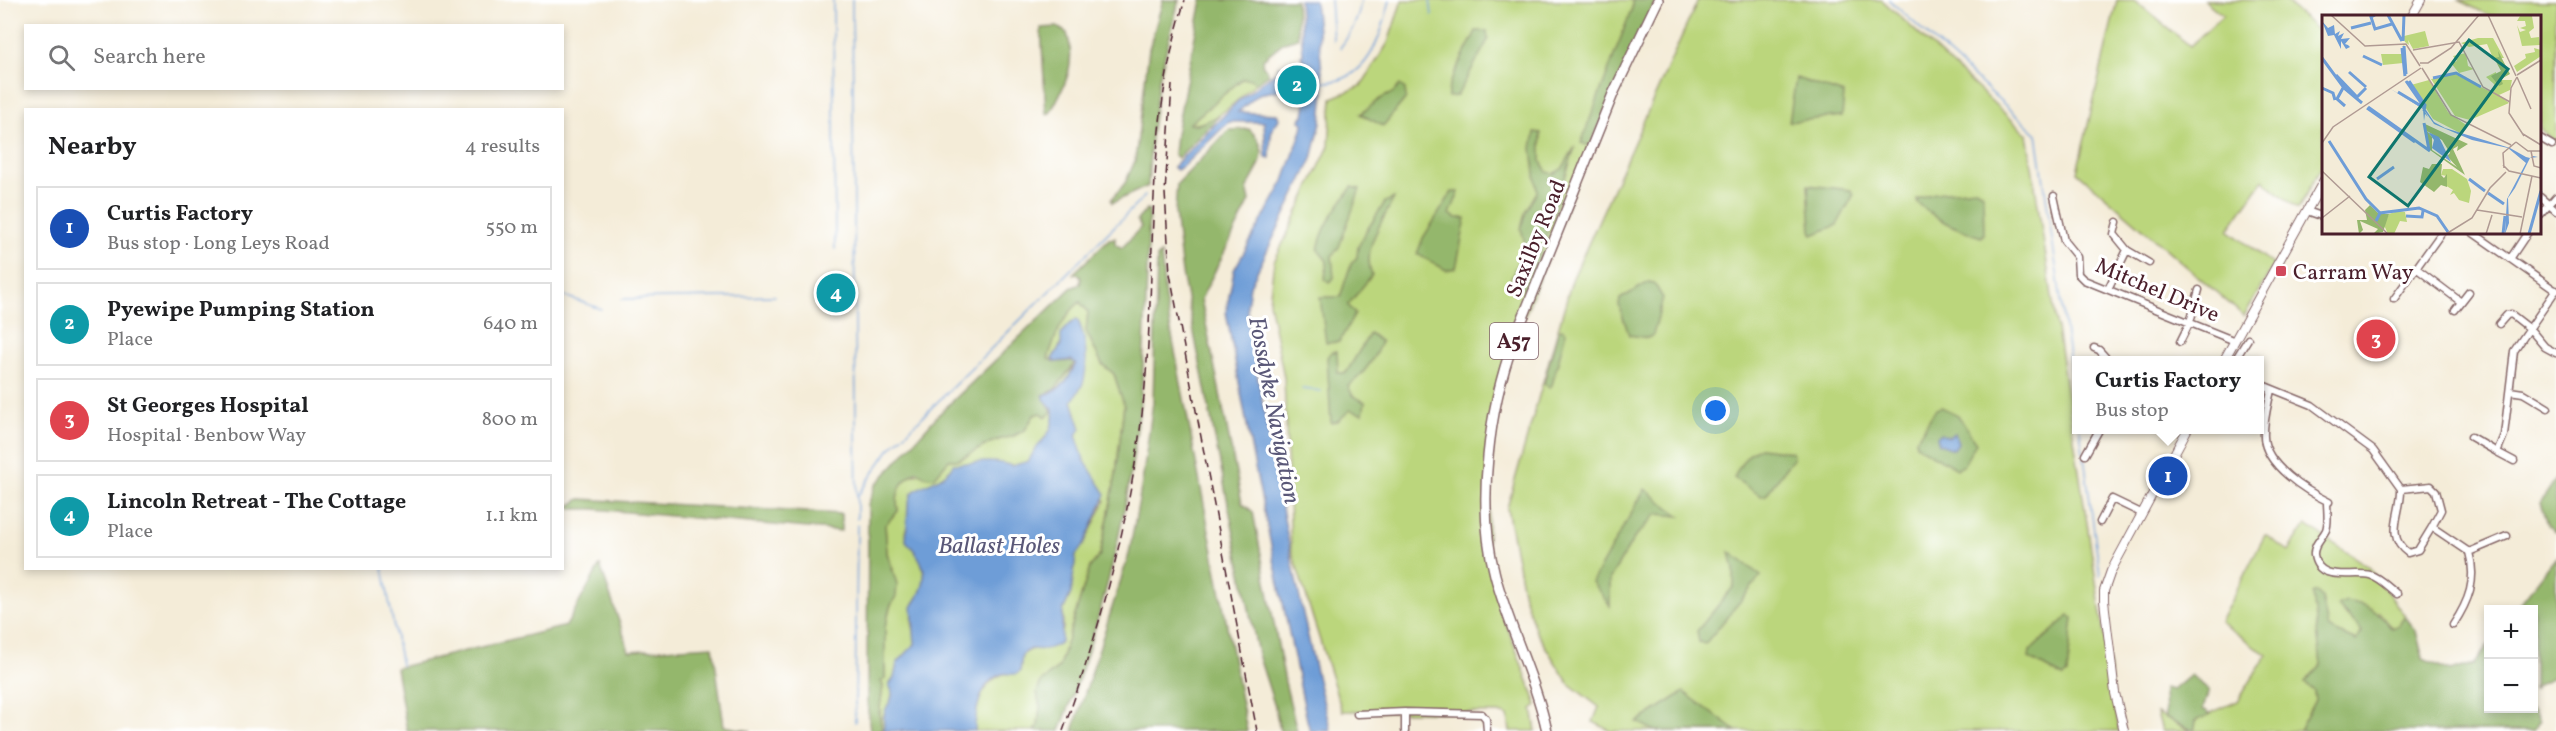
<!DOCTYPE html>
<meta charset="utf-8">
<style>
:root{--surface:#fff;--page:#f6f6f6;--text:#202124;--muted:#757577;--line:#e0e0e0;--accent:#111827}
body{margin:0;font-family:Vollkorn,serif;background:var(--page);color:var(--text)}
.controls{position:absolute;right:18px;bottom:18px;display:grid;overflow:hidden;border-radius:0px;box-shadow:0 3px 9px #0003}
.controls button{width:54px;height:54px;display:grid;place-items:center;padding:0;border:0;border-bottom:2px solid var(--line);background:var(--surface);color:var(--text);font:30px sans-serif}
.you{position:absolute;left:1716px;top:411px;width:21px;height:21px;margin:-15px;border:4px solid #fff;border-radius:50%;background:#1a73e8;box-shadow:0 0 0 9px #1a73e833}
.badge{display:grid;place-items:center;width:39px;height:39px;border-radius:50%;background:var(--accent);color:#fff;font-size:20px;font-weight:700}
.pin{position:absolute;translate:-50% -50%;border:3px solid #fff;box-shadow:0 2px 6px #0006}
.popup{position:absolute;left:2072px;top:356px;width:192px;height:78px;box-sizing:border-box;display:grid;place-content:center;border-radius:0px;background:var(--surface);filter:drop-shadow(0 2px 4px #0005);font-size:20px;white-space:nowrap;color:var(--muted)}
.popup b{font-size:22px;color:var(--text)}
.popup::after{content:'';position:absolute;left:50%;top:100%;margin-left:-12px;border:12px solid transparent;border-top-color:var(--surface)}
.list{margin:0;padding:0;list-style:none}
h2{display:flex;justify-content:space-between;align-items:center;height:78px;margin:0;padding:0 24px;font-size:26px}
h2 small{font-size:20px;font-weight:400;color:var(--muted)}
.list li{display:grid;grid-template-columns:39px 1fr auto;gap:18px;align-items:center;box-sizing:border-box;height:84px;margin:0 12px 12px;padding:0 12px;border:2px solid var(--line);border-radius:0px}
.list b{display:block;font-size:22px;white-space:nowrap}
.list p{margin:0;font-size:20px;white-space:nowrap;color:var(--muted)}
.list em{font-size:20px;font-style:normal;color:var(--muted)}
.icon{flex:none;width:33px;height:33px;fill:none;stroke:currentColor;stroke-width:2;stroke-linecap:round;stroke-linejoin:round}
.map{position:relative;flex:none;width:2556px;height:731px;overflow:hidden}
.search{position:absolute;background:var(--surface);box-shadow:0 3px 9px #0003;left:24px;top:24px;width:540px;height:66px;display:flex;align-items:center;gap:15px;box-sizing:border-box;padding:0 21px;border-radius:0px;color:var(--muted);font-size:22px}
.panel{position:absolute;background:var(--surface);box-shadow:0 3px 9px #0003;left:24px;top:108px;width:540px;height:462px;border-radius:0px}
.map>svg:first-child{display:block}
.green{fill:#bbd67c;stroke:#827a54;stroke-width:1.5}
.forest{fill:#94b76c;stroke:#6f6b4c;stroke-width:1.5}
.water{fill:#6e9dd7;stroke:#5c5e81;stroke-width:1.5}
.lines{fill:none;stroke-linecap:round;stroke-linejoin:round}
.stream{stroke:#6e9dd7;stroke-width:1.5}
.minor-casing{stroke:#866768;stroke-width:9}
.tertiary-casing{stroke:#866768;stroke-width:10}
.primary-casing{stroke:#866768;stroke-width:12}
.minor{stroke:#fff;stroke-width:6}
.tertiary{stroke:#fff;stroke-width:8}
.primary{stroke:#fff;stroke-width:9}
.rail{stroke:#4a1f2b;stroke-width:1.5;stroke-dasharray:9 4.5;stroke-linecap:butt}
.poi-dot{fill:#d1495b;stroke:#fff;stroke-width:2}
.labels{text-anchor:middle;stroke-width:6;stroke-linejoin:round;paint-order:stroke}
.shield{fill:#fff;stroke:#80626b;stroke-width:1.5}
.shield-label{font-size:21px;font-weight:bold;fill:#4a1f2b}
.street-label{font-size:22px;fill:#4a1f2b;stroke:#fff}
.poi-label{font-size:22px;fill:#4a1f2b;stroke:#fff;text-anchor:start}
.water-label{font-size:24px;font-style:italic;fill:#5a5878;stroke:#fff}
.inset-river{fill:none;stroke:#6e9dd7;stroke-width:3}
.inset-road{fill:none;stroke:#b09a93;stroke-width:1.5}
.view{fill:#0f766e;fill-opacity:0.15;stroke:#0f766e;stroke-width:3}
.inset-edge{fill:none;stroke:#4a1f2b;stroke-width:3}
</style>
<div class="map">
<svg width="2556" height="731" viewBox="0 0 2556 731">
<rect width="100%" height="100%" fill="#fff"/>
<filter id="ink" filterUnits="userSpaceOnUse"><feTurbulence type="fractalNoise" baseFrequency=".0167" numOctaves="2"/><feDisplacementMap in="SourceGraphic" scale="12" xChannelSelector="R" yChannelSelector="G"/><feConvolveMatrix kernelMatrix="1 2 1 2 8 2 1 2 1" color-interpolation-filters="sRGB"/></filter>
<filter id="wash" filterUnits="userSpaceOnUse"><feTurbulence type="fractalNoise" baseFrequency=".008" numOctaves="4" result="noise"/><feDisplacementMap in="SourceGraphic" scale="24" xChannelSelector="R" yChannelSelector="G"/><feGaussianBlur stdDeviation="1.35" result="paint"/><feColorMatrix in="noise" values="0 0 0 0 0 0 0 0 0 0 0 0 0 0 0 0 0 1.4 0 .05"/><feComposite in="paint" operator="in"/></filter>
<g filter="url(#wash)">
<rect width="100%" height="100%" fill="#f4ecd8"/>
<path class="green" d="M 1402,0 L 1647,0 L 1495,393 L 1487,548 L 1493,584 L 1502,613 L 1537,705 L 1532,709 L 1536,731 L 1510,731 L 1508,716 L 1499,713 L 1342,711 L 1291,548 L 1284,377 L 1269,302 L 1274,262 L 1329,146 L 1332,98 L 1361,86 L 1388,43 Z
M 1698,0 L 1882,0 L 2027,134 L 2119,731 L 1611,731 L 1593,722 L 1599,707 L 1569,684 L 1536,632 L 1524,596 L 1507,508 L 1572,280 Z
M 2117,0 L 2134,0 L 2190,46 L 2223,15 L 2204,0 L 2284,0 L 2323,35 L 2323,164 L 2298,209 L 2263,180 L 2228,230 L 2274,265 L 2244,316 L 2077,172 Z
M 2458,0 L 2556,1 L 2556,143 L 2540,129 L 2540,16 L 2490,16 Z
M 1250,78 L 1256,83 C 1238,99 1214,127 1189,124 L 1242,79 Z
M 1080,302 L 1088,312 L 1086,331 L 1102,364 L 1114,374 L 1124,404 L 1116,474 L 1108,518 L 1100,555 L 1090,567 L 1059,667 L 1041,682 L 1037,692 L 1040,707 L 1038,726 L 1035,731 L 975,731 C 975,711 980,684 1001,675 C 1006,673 1014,673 1020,672 L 1022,655 L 1063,630 L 1063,611 L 1071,593 L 1076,555 L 1084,544 L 1105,501 L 1079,450 L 1076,435 L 1081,429 L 1072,401 C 1093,369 1084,357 1079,322 L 1076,319 L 1052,359 L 1054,361 L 1048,359 C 1054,338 1062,317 1080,302 Z
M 1071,360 L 1076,362 L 1067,381 L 1044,399 L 1053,409 C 1056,437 1037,440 1029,461 L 1012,466 C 994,459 979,466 961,464 L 929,485 L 915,490 L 908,505 L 908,523 L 905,532 L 921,560 L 925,580 L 922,593 L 914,603 L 912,622 L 915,636 L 915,644 L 897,663 L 890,705 L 884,714 L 884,731 L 881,731 L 880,706 L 883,686 L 881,681 L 885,678 L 885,627 L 890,607 L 896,596 L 893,569 L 887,553 L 885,524 L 898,511 C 893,478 908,471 938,472 L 949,460 L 959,460 L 994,441 L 1014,436 L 1025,430 L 1034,415 L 1041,413 L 1046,417 L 1049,406 L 1043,395 L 1054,390 L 1072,368 L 1075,365 L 1066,362 Z
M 2306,525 L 2369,567 L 2405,616 L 2399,625 L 2392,628 L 2379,612 L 2343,614 L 2356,621 L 2363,632 L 2356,641 L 2327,628 L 2322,599 L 2319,641 L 2321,665 L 2305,682 L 2314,691 L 2315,700 L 2299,731 L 2194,731 L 2196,722 L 2199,718 L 2238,701 L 2267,655 L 2220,622 L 2265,535 L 2289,551 Z
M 2157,713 L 2191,731 L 2162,731 Z"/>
<path class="forest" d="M 1163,0 L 1179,0 L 1159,79 L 1151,137 L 1148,186 L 1112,203 L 1111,200 L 1125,183 L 1135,161 L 1149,49 Z
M 1202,0 L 1296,0 L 1298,38 L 1284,42 L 1263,59 L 1262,64 L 1269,74 L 1256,83 L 1250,79 L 1242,79 L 1189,124 L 1197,125 L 1220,115 L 1178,158 L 1174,154 L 1176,134 Z
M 1632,0 L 1656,0 L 1590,146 L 1581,143 L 1632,8 Z
M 1057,27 L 1067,33 C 1077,64 1065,86 1050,113 L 1046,114 L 1041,28 Z
M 1476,31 L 1487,31 L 1488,40 L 1457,96 L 1448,97 C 1445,85 1470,45 1476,31 Z
M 1796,78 L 1844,94 L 1842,116 L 1789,122 Z
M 1400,85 L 1405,89 L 1406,98 L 1383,126 L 1360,114 C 1368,110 1373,103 1380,99 C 1390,93 1391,96 1400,85 Z
M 1249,129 C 1272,150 1260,165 1247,188 L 1250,201 L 1201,299 L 1242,503 L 1253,512 L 1285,682 L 1297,731 L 1280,731 L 1275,707 L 1258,654 L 1182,273 L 1175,212 L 1177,184 L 1229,130 Z
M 1535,132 L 1541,133 L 1541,161 L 1547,172 L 1553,174 L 1562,169 L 1575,147 L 1529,289 L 1515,289 L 1510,282 L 1525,243 L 1521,229 L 1526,210 L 1537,192 L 1532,148 Z
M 1808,185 L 1851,190 L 1854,194 L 1837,225 L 1813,235 L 1811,230 Z
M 1352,187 L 1360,189 L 1339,247 L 1332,256 L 1334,278 L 1329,282 L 1325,279 L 1327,261 L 1318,250 C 1323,224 1337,208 1352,187 Z
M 1976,189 L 1983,194 L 1984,234 L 1981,237 C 1956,228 1936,221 1917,202 L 1917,199 L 1935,193 Z
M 1452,192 L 1459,192 L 1450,214 L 1456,218 L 1466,218 L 1456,268 L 1446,270 L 1417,254 L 1423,238 Z
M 1394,198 C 1383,222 1361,248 1372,275 L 1348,305 L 1355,314 L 1339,342 L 1326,343 L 1320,297 L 1340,297 L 1351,264 L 1357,257 L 1358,247 L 1367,230 L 1385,202 Z
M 1147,209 L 1149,210 C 1147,267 1146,325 1142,382 C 1132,502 1103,619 1060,731 L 1035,731 L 1038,726 L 1040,707 L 1037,692 L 1041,682 L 1059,667 L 1090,567 L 1100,555 L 1108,518 L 1116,474 L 1124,405 L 1114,374 L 1102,364 L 1086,331 L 1088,312 L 1080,302 C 1062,317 1054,338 1048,359 L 1056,362 L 1073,361 L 1075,363 L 1054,390 L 1043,395 L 1052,411 L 1047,417 L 1041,413 L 1034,415 L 1025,430 L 1013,436 L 994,441 L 958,460 L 949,460 L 934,478 L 924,476 L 917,471 C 900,481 895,492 898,511 L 885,525 L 887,553 L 897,584 L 896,596 L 890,607 L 885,627 L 885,679 L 881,681 L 883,686 L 879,714 L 882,730 L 870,731 L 867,701 L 868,505 L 875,486 L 938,415 L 1071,288 L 1080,284 L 1081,278 L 1078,274 L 1073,274 L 1109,239 L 1115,238 L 1115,244 L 1122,248 L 1141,227 L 1137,220 Z
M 1161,254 L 1165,299 L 1247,731 L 1073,731 L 1129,554 L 1142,483 L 1153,402 L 1157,257 Z
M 1649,282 L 1654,283 L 1663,298 L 1653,335 L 1648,338 L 1629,335 L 1619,305 L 1620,299 Z
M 1562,329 L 1566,332 L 1552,385 L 1549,388 L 1544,383 L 1558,330 Z
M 1370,333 L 1381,342 C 1373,361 1365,373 1348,386 L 1353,396 L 1365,402 L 1363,414 L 1350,410 L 1338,421 L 1331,423 L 1327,357 L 1332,352 L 1337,351 L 1338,373 L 1346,373 Z
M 1941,407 L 1958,415 L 1976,443 L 1963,466 L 1957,469 L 1916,445 L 1916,440 L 1936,409 Z
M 1760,448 L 1792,452 L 1793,458 L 1766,495 L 1761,496 L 1734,478 C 1738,467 1748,451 1760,448 Z
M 2556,479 L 2556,532 L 2547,525 L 2540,503 Z
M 1645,489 L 1680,516 L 1657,514 L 1635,537 L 1610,578 L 1610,606 L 1592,582 Z
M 580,499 L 841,514 L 841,531 L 593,509 L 573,509 L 569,506 Z
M 1730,552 L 1761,576 L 1705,644 L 1699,642 L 1697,631 L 1734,586 L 1734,570 Z
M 2556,557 L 2556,677 L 2536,686 L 2534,690 L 2534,610 L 2516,609 Z
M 600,565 L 629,651 L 713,646 L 724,726 L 751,731 L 407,731 L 396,668 L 566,626 Z
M 2316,592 L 2322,598 L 2328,628 L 2356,641 L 2362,632 C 2356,621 2345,617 2338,605 L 2346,601 C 2369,605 2377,610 2392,628 L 2399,625 L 2405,616 L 2416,631 L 2423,659 L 2450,671 L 2474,664 L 2488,645 L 2488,708 L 2533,709 L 2540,721 L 2534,731 L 2299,731 L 2315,700 L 2314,691 L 2305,682 L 2321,665 L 2313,594 Z
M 2069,616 L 2073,618 L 2067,674 L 2063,677 L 2029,658 L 2030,651 Z
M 2191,675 L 2209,690 L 2203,709 L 2211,714 L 2196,721 L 2194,731 L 2165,717 L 2164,688 L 2173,690 Z
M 1684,692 L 1736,731 L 1655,731 L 1637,722 Z"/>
<path class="water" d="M 1299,0 L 1315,0 L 1324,91 L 1321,122 L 1312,159 L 1250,286 L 1247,307 L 1249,331 C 1275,464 1296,601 1331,731 L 1310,731 L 1307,720 L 1253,458 L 1226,312 L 1234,270 L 1284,181 L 1302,130 L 1303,123 L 1300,121 L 1301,117 L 1304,116 L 1308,87 L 1305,87 L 1304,81 L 1307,80 L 1304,59 L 1302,59 L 1301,56 L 1303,55 Z
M 1291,65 L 1293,72 L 1283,80 L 1291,83 L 1291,88 L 1259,94 L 1238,112 L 1277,114 C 1282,121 1276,121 1273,128 C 1269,136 1271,150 1270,158 L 1266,158 L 1264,122 L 1229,122 L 1182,167 L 1177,170 L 1173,167 L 1237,102 L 1278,70 L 1279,66 L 1282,68 Z
M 1077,319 C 1086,334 1088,363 1084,380 C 1082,388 1076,395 1072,401 L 1081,429 L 1076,435 L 1084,460 L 1106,494 L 1084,544 L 1076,555 L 1071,593 L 1063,611 L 1061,642 C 1052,650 1041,650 1030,649 L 1022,655 L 1020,672 C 1014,677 1010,672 1002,674 C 980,681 975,712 975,731 L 884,731 C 884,726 883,721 884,716 C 885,703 898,699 889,685 L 894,678 L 897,663 L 915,644 L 912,607 C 930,581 928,564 906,541 L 908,505 L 912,493 C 924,482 945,481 953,464 C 971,463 996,459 1012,466 L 1029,461 C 1037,440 1056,437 1053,409 L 1044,399 L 1044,395 C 1062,390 1069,379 1076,363 L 1071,360 L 1056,362 L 1052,359 L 1061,345 L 1061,335 L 1067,326 Z
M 1955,433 L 1958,443 L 1954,449 L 1939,444 L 1937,437 L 1940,434 L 1949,437 Z"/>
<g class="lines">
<path class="stream" d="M 833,0 L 835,249
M 852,0 L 857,519
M 1330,0 L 1333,40
M 1430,0 L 1432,15
M 1889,0 L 2037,134 L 2076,405
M 1340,48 C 1351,33 1359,19 1361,0
M 1321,82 C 1367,84 1381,38 1390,0
M 562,295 L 601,309
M 622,299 L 775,296
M 1302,389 L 1321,391
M 2080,430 L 2083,452
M 2084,457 L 2100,575
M 857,497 L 889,450 L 1145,196
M 383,568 L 401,665
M 855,722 L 857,525"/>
</g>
</g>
<g filter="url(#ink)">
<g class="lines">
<defs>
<path id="minor" d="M 2540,138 L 2552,145
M 2054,196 L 2064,241 L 2077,257 L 2078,274 L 2084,280 L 2235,341
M 2540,197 L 2556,211
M 2307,211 L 2324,217
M 2540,215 L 2556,197
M 2117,222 L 2114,234 L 2127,250
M 2472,232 L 2556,291
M 2510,259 L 2528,232
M 2416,268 L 2461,302
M 2108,289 L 2127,250 L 2149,263
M 2394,299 L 2442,232
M 2455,310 L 2469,292
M 2499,324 L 2507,315 L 2511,314 L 2529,328 L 2545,347 L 2556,353
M 2180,342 L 2190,322 L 2199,290
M 2094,348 L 2099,350 L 2108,360
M 2235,360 L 2248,339
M 2260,384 L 2312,405 L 2373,450 L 2401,489 L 2431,486 L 2436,491 L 2441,510 L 2432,527 L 2469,552 L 2507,536
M 2271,390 C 2268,405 2263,421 2264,437 C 2265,465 2306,491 2329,502
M 2510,391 L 2523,393 L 2548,408
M 2471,437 L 2497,452
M 2085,455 L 2099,430
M 2514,461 L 2497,452 L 2504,435 L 2514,351 L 2556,290
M 2401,489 C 2402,513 2384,536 2408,553 L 2418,550 L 2432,527
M 2327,502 C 2327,510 2329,522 2326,530 C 2322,538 2313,545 2314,555 C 2318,583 2352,571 2370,575 C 2379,577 2389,588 2397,594
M 2100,522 L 2112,499 L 2141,513
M 2453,625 C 2469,601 2477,580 2469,552
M 1357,714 L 1405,712
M 1405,731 L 1405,712 L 1482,714 L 1486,719 L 1487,731"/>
<path id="tertiary" d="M 2412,16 L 2421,0
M 2224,360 L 2324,180
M 2124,731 L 2115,693 L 2104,601 L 2104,591 L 2111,571 L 2187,430"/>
<path id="primary" d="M 1547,731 C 1535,677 1509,628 1495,575 C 1476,504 1489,408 1514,340 L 1613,94 L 1658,0"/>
</defs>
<use href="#minor" class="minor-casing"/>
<use href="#tertiary" class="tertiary-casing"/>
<use href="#primary" class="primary-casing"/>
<use href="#minor" class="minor"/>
<use href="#tertiary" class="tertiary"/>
<use href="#primary" class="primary"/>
<path class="rail" d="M 1172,85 L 1165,193 L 1170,274 L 1257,731
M 1063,731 C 1105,615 1136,498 1146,374 C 1156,247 1146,123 1185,0"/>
</g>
</g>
<rect class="poi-dot" x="2275" y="265" width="12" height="12" rx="3"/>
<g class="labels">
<rect class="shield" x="1490" y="323" width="48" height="36" rx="4.5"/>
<g class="shield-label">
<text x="1514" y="348">A57</text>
</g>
<g class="street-label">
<text transform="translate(1535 238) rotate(-68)" y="8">Saxilby Road</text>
<text transform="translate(2158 289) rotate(23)" y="8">Mitchel Drive</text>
</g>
<g class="poi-label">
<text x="2293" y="279">Carram Way</text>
</g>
<g class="water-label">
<text transform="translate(1275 410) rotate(79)" y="8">Fossdyke Navigation</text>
<text x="999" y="553">Ballast Holes</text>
</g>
</g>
<g transform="translate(2322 15)">
<rect width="219" height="219" fill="#f4ecd8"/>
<path d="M 83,0 L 82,21 L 103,16 L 107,31 L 91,34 L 86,25 L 87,30 L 83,27 L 80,20 ZM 198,1 L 210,1 L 212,13 L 207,17 L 209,23 L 217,22 L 218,30 L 200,31 L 195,10 L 198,17 L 204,15 L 198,13 L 204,11 L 203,6 L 195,6 ZM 156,23 L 171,23 L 182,43 L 171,43 L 165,29 L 147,32 L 139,28 ZM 82,28 L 85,57 L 82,59 L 81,48 L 61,50 L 59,39 L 80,39 ZM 212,33 L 219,35 L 219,41 L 195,57 L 192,51 L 204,43 L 203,39 L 213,37 ZM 144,38 L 146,51 L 152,54 L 137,58 L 129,48 L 135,46 L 131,41 ZM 174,57 L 174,65 L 190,65 L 188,75 L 177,80 L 187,88 L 148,105 L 133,101 L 109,64 L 133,59 L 171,78 L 172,69 L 164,62 ZM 107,65 L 126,97 L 144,110 L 138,118 L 111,104 L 89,70 ZM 121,154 L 130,154 L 145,164 L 149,176 L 147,188 L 137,185 L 132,178 L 128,180 L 131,175 L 123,170 L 125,161 L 119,160 ZM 76,196 L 83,197 L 85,207 L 78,206 L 72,219 L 66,219 L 62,210 L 67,199 Z" fill="#bbd67c"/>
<path d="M 176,36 L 188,59 L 179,64 L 181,69 L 177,71 L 169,61 L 179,56 L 172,43 L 177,42 ZM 103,109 L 146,129 L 135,136 L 136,131 L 131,134 L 143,160 L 108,135 ZM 105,116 L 120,125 L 128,138 L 125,141 L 135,152 L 110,135 L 110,122 ZM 110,149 L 120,149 L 119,160 L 122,163 L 125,159 L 125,172 L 119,170 L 112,177 L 98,167 L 101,152 L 107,154 ZM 48,190 L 57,199 L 67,199 L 61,217 L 51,219 L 56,214 L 38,206 L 41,215 L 37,219 L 35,205 L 45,205 L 43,195 Z" fill="#94b76c" fill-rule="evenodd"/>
<path d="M 0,6 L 6,13 L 12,10 L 13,19 L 18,16 L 16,21 L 22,18 L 19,24 L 28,23 L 23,29 L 26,30 L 28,32 L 24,34 L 19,26 L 19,34 L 12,20 L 6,21 ZM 67,73 L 104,95 L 112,107 L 123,113 L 188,133 L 204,142 L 208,143 L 211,141 L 216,142 L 208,143 L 193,173 L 186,183 L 187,208 L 183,219 L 185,184 L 204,148 L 186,133 L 150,125 L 112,109 L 102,95 L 106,102 L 103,99 L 102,106 L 101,94 ZM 106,117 L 117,122 L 129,147 L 110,133 L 112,125 Z" fill="#6e9dd7"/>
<path class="inset-river" d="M 53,0 L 49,2 L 53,14 L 70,9M 66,0 L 80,26M 29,13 L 49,8M 81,26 L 82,0M 82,31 L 84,59M 80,33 L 83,61M 41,41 L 60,50M 0,43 L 22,73 L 40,88M 27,57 L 44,72M 14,60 L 35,82 L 44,73M 111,63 L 134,58 L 159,72M 84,66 L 102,92M 87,66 L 103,90 L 102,96M 0,73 L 11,78 L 13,85M 21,73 L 15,84 L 23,91M 76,77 L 101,92M 46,92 L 108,136M 45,93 L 72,112M 102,108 L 107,135M 72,112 L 93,127M 7,126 L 44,184 L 58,198M 55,164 L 72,152M 147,164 L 163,176M 166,178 L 182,189M 84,201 L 100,202 L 101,196M 54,206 L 58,198 L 97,193 L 115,201 L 126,217M 181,219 L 183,201M 207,219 L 219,176"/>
<path class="inset-road" d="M 9,0 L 43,31 L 84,29 L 98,51M 166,0 L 194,61M 91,35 L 137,27 L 161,72 L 188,87M 98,48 L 106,48 L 129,33 L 157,0M 100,53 L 129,100 L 189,130M 195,60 L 219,45M 195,62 L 209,94M 195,62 L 189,73 L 187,98 L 202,121M 201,119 L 219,130M 194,127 L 206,136 L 219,136M 0,128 L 11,112 L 99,53M 209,136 L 212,151 L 219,153M 181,150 L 187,156 L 219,163M 182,153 L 181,138 L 194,127M 0,156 L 66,219M 155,195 L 200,202M 0,203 L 28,181M 124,219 L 150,203 L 168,173 L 184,157M 164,219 L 170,200M 198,219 L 210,161"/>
<path class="view" d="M 147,25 L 186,54 L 86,191 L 47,162 Z"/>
<rect width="219" height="219" class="inset-edge"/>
</g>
</svg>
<div class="controls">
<button>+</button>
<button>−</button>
</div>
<div class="you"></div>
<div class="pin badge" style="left:2168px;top:476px;background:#1a4fb4">1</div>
<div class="popup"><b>Curtis Factory</b>Bus stop</div>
<div class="pin badge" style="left:1297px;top:85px;background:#0f9aa8">2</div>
<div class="pin badge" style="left:2376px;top:339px;background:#e0444e">3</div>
<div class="pin badge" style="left:836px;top:293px;background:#0f9aa8">4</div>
<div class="search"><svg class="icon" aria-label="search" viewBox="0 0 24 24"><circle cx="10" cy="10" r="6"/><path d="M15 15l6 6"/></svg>Search here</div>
<section class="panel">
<h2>Nearby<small>4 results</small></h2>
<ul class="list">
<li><span class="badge" style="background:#1a4fb4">1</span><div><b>Curtis Factory</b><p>Bus stop · Long Leys Road</p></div><em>550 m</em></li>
<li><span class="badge" style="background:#0f9aa8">2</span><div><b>Pyewipe Pumping Station</b><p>Place</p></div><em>640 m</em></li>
<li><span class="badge" style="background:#e0444e">3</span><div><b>St Georges Hospital</b><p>Hospital · Benbow Way</p></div><em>800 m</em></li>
<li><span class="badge" style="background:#0f9aa8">4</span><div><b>Lincoln Retreat - The Cottage</b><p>Place</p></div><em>1.1 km</em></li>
</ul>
</section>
</div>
